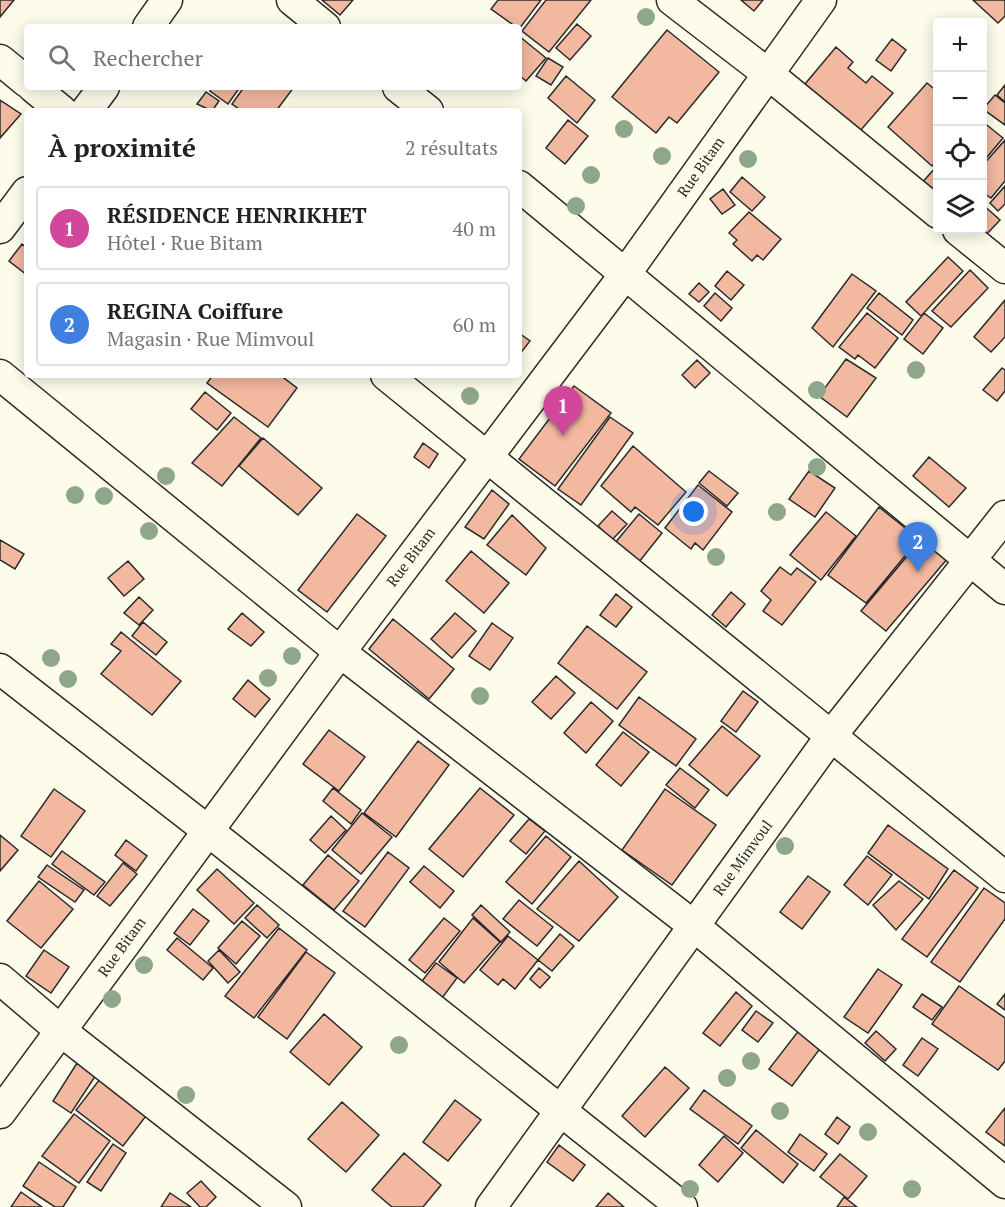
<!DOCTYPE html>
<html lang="fr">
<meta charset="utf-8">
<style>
:root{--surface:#fff;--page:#f6f6f6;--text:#222;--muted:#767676;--line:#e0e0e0;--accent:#d93025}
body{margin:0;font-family:"PT Serif",serif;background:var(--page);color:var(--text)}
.controls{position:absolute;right:18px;top:18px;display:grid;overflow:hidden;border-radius:6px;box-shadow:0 3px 15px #0003}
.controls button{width:54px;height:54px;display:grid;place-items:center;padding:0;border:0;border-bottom:2px solid var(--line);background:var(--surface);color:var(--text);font:30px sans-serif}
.you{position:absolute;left:694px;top:512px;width:21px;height:21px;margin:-15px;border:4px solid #fff;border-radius:50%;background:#1a73e8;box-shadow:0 0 0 9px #1a73e833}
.badge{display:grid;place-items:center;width:39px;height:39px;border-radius:50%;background:var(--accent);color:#fff;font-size:20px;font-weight:700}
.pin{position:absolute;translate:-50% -50px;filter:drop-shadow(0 2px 3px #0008)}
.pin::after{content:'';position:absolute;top:32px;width:21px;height:18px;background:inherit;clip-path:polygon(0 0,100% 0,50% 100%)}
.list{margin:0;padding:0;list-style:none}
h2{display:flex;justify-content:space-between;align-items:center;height:78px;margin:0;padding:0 24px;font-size:26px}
h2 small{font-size:20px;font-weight:400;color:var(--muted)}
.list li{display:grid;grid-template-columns:39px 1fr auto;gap:18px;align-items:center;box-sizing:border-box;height:84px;margin:0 12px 12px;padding:0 12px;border:2px solid var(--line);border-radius:6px}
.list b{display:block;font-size:22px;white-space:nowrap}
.list p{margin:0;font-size:20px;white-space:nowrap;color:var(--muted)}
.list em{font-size:20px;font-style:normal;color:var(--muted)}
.icon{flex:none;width:33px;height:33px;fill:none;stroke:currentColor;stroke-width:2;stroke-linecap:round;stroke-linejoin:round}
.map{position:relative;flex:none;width:1005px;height:1207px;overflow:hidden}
.search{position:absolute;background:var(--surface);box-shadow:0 3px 15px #0003;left:24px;top:24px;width:498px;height:66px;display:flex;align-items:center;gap:15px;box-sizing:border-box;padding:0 21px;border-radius:6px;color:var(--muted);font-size:22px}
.panel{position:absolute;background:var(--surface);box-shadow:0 3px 15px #0003;left:24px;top:108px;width:498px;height:270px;border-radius:6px}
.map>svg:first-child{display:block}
.building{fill:#f2b8a0;stroke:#2b2b2b;stroke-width:1.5}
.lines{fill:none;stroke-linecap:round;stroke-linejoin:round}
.minor-casing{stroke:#2b2b2b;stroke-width:33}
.minor{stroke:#fdfbea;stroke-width:30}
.tree{fill:#8ea78a}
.labels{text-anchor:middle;stroke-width:4.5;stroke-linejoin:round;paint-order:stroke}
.street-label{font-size:15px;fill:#2b2b2b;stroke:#fdfbea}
</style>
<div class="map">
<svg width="1005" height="1207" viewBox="0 0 1005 1207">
<rect width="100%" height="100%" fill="#fdfbea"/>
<path class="building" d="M 0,0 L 14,0 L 0,17 Z
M 322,0 L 353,0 L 340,15 Z
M 498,0 L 541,0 L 519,29 L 491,9 Z
M 546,0 L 591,0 L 549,52 L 522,31 Z
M 741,0 L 763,0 L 754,11 Z
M 973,0 L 1005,0 L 1005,16 L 998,23 Z
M 577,24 L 591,36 L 570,60 L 556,48 Z
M 667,30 L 719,72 L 677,123 L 669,117 L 656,133 L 612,97 Z
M 519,36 L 546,58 L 526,81 L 519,75 Z
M 892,39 L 906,50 L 891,71 L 876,60 Z
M 836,47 L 853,62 L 848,68 L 866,83 L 872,76 L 893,93 L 860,131 L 805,84 Z
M 548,58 L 563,67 L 551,85 L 536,76 Z
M 566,76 L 595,100 L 577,123 L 548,98 Z
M 927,83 L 938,92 L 938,130 L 935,133 L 938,135 L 938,159 L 932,166 L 888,127 Z
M 1005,85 L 1005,102 L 997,95 Z
M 212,87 L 240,87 L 228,104 L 210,91 Z
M 244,87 L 294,87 L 276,111 L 242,111 L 232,104 Z
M 206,92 L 219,101 L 212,111 L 197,104 Z
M 995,95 L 1005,103 L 1005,125 L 983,109 Z
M 0,100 L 21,114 L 0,138 Z
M 568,120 L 588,136 L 565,164 L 546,148 Z
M 982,121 L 1003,138 L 982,163 Z
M 1005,140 L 1005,181 L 991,198 L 982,192 L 982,166 Z
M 936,167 L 938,191 L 933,196 L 920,185 Z
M 742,177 L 765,197 L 752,211 L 730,192 Z
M 1005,186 L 1005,204 L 998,211 L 990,203 Z
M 723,189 L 735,205 L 722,214 L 710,199 Z
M 982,204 L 1000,220 L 983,238 L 974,230 L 982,230 Z
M 749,212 L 781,239 L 763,260 L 757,255 L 752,261 L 733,244 L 737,240 L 729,233 Z
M 22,244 L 27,248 L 27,275 L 9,261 Z
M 948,257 L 963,271 L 921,316 L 906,302 Z
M 970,270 L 988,288 L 951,327 L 932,311 Z
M 727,271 L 744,285 L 731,300 L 715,286 Z
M 852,274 L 876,291 L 833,347 L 812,328 Z
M 699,283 L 709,292 L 699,302 L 689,294 Z
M 715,293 L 732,308 L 721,321 L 704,306 Z
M 879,293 L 913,320 L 902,335 L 867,308 Z
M 1005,300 L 1005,337 L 991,352 L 974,337 Z
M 867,313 L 898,338 L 875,368 L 858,355 L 855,359 L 839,347 Z
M 924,313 L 943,328 L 923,354 L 904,339 Z
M 519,333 L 530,341 L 519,355 Z
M 846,359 L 876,378 L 847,417 L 819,396 Z
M 697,360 L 710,373 L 695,388 L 682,375 Z
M 1002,368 L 1005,370 L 1005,391 L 997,401 L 983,390 Z
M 213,375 L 280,375 L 297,388 L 268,427 L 207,383 Z
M 574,386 L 611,413 L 555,486 L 519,459 Z
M 205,392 L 231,413 L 217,430 L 191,409 Z
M 234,417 L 261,438 L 222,486 L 192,463 Z
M 610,417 L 633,433 L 581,505 L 558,489 Z
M 263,438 L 322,488 L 298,515 L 239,466 Z
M 423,443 L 438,454 L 429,468 L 414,457 Z
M 633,446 L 686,492 L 658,525 L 635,507 L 631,512 L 601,486 Z
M 929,457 L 966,488 L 949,507 L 913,476 Z
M 709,471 L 738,493 L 727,506 L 699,483 Z
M 809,471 L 835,488 L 815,517 L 789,499 Z
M 698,485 L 732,512 L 703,550 L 695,543 L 691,549 L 665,528 Z
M 492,490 L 509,504 L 484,539 L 465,527 Z
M 879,507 L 919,539 L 866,603 L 828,575 Z
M 612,511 L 627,524 L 612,540 L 598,526 Z
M 826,512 L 856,536 L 821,580 L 790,555 Z
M 357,514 L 386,536 L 327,612 L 298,590 Z
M 639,514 L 662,533 L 639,562 L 615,543 Z
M 512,515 L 546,548 L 526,575 L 487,545 Z
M 925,535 L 948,558 L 886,631 L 861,611 Z
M 0,540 L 24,554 L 15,569 L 0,560 Z
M 471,551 L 509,583 L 484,613 L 446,581 Z
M 128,561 L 144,579 L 124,596 L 108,578 Z
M 780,567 L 791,575 L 797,568 L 816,582 L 782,625 L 763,611 L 771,600 L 761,591 Z
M 731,592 L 745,604 L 726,627 L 712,615 Z
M 616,594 L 632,607 L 616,627 L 600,615 Z
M 139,597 L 153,610 L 139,625 L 124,613 Z
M 242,613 L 264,632 L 251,646 L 228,629 Z
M 455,613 L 476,631 L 452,658 L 431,639 Z
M 393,619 L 454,669 L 429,699 L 369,649 Z
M 143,622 L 167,642 L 156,655 L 132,636 Z
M 492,623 L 513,638 L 490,670 L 469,656 Z
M 587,626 L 647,672 L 617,709 L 558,663 Z
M 121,632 L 181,681 L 152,715 L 101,674 L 121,651 L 111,644 Z
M 556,676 L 575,693 L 551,719 L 532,702 Z
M 248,680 L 270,699 L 255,717 L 233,699 Z
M 743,691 L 758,702 L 736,732 L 721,721 Z
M 639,697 L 696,739 L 676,766 L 619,725 Z
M 591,702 L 613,721 L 586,753 L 564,733 Z
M 722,726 L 760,756 L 727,796 L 689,765 Z
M 329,730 L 365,757 L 339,791 L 303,764 Z
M 623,732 L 649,752 L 621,786 L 596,765 Z
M 418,741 L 449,765 L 396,837 L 364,813 Z
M 680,768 L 709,790 L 695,808 L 666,785 Z
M 333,788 L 361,810 L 351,824 L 323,801 Z
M 480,788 L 514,815 L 463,877 L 429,849 Z
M 54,789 L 85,811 L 51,857 L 21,836 Z
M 665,789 L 716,825 L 672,885 L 622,850 Z
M 362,813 L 392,837 L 361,874 L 332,850 Z
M 331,816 L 346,830 L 325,853 L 310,840 Z
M 529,819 L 545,831 L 526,854 L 510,841 Z
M 888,825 L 948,869 L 929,899 L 868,853 Z
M 0,835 L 18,850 L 0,871 Z
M 546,836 L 571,857 L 532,904 L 506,882 Z
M 126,840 L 147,856 L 136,871 L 115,855 Z
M 62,851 L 105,882 L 94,895 L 52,864 Z
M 388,852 L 409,868 L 365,927 L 343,911 Z
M 328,855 L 359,881 L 334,910 L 303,885 Z
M 867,856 L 892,875 L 868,905 L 844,885 Z
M 579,861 L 618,897 L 579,941 L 537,909 Z
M 123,863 L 137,874 L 110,906 L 97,896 Z
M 47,865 L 84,890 L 75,902 L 38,877 Z
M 424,866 L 454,891 L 440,908 L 410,882 Z
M 217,869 L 254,903 L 234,924 L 197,890 Z
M 954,870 L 978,888 L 927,957 L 902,939 Z
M 808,876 L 830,892 L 802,929 L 780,912 Z
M 39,881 L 73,909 L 41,948 L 7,921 Z
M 899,881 L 923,899 L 896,930 L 873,905 Z
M 984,888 L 1005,903 L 1005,919 L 960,982 L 931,962 Z
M 519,900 L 553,927 L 537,946 L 503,919 Z
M 257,905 L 279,925 L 267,938 L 245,918 Z
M 481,905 L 510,932 L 501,942 L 472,915 Z
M 193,909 L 209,921 L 190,945 L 174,933 Z
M 444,918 L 460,931 L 425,973 L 409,960 Z
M 473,918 L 500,942 L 464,983 L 439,962 Z
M 242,921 L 260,936 L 236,964 L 218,948 Z
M 279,928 L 307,950 L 254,1018 L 225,996 Z
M 560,934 L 574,946 L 552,971 L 538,960 Z
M 508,936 L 538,960 L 515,989 L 503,979 L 498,985 L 480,970 Z
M 177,938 L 213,968 L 203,980 L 167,950 Z
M 44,950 L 69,967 L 51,993 L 26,976 Z
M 219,950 L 240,972 L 228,983 L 208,961 Z
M 306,952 L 335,973 L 287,1039 L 258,1017 Z
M 436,963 L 457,978 L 436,1006 L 415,990 Z
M 539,968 L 550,977 L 540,988 L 530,979 Z
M 878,969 L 902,985 L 868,1033 L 844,1017 Z
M 959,986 L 1005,1018 L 1005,1061 L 998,1070 L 932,1024 Z
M 736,992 L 752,1006 L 720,1046 L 703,1033 Z
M 922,994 L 942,1007 L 932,1020 L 913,1007 Z
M 1005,994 L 1005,1010 L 997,1004 Z
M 756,1011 L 773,1023 L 758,1042 L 742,1030 Z
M 324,1014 L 362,1047 L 329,1085 L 290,1052 Z
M 800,1029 L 822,1046 L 792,1086 L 769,1069 Z
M 876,1031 L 896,1049 L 885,1061 L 865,1043 Z
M 922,1038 L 938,1049 L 918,1076 L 903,1065 Z
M 77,1063 L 96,1075 L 71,1113 L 53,1101 Z
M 665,1067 L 689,1088 L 645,1137 L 622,1116 Z
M 100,1079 L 146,1116 L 123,1146 L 76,1110 Z
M 704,1090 L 752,1126 L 738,1144 L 690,1109 Z
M 455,1100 L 481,1120 L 448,1161 L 423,1142 Z
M 342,1102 L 379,1135 L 346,1172 L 308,1139 Z
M 1005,1108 L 1005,1146 L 986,1132 Z
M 74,1114 L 110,1141 L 79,1183 L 42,1156 Z
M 837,1117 L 850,1127 L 838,1144 L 825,1134 Z
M 756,1130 L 798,1164 L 783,1183 L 741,1148 Z
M 800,1134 L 827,1154 L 814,1171 L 788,1152 Z
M 724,1136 L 743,1153 L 718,1182 L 699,1165 Z
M 113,1144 L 126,1153 L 101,1191 L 87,1182 Z
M 559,1145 L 585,1165 L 573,1181 L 547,1162 Z
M 404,1153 L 441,1185 L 423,1207 L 392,1207 L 372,1190 Z
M 840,1154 L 867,1176 L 848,1199 L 820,1177 Z
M 39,1162 L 76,1187 L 63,1207 L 55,1207 L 23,1186 Z
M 201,1181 L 216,1197 L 206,1207 L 200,1207 L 187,1193 Z
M 21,1192 L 42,1207 L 11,1207 Z
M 170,1193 L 191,1207 L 161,1207 Z
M 608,1193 L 624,1207 L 596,1207 Z
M 844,1197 L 857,1207 L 837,1207 Z"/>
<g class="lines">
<defs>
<path id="minor" d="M 292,0 L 325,27
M 672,0 L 767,73 L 938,213
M 148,27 L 167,0
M 0,60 L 27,82
M 33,87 L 62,111
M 398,87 L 428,111
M 86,111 L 104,87
M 519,186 L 1005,589
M 0,228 L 27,192
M 958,230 L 1005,268
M 0,375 L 340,652 L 694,926 L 1005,1183
M 386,375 L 1005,877
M 0,669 L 207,830 L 682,1207
M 0,979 L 61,1031 L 286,1207
M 0,1113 L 340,652 L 626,273 L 821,0
M 491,1207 L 831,736 L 1005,516"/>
</defs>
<use href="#minor" class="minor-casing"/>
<use href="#minor" class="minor"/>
</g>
<g class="tree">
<circle cx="646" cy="17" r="9"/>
<circle cx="624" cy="129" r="9"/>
<circle cx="662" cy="156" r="9"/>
<circle cx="748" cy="159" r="9"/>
<circle cx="591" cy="175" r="9"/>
<circle cx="576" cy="206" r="9"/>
<circle cx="916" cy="370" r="9"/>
<circle cx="817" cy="390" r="9"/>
<circle cx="470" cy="396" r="9"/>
<circle cx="817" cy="467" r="9"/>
<circle cx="166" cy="476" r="9"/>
<circle cx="75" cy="495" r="9"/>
<circle cx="104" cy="496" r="9"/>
<circle cx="777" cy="512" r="9"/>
<circle cx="149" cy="531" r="9"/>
<circle cx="716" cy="557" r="9"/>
<circle cx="292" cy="656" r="9"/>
<circle cx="51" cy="658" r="9"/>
<circle cx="268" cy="678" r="9"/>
<circle cx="68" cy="679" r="9"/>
<circle cx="480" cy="696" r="9"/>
<circle cx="785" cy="846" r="9"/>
<circle cx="144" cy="965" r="9"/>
<circle cx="112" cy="999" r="9"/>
<circle cx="399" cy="1045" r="9"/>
<circle cx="751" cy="1061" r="9"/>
<circle cx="727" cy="1078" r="9"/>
<circle cx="186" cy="1095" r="9"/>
<circle cx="780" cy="1111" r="9"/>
<circle cx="868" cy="1132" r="9"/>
<circle cx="690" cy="1189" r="9"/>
<circle cx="912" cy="1189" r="9"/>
</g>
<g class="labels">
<g class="street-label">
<text transform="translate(701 167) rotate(-55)" y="5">Rue Bitam</text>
<text transform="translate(411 557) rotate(-53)" y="5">Rue Bitam</text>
<text transform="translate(743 858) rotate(-54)" y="5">Rue Mimvoul</text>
<text transform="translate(122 947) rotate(-54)" y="5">Rue Bitam</text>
</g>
</g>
</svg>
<div class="controls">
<button>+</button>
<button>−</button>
<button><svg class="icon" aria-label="locate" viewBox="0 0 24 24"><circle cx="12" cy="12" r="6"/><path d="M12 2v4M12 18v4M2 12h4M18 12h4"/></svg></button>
<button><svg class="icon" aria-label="layers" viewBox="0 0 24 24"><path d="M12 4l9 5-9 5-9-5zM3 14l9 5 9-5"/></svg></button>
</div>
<div class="you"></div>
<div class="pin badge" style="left:563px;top:436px;background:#d1479c">1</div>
<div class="pin badge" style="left:918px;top:572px;background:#3f7fe0">2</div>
<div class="search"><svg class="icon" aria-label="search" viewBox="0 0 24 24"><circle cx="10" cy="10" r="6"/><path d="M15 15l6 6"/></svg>Rechercher</div>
<section class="panel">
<h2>À proximité<small>2 résultats</small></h2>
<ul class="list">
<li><span class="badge" style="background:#d1479c">1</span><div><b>RÉSIDENCE HENRIKHET</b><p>Hôtel · Rue Bitam</p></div><em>40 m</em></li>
<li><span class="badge" style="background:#3f7fe0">2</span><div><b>REGINA Coiffure</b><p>Magasin · Rue Mimvoul</p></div><em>60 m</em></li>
</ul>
</section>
</div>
